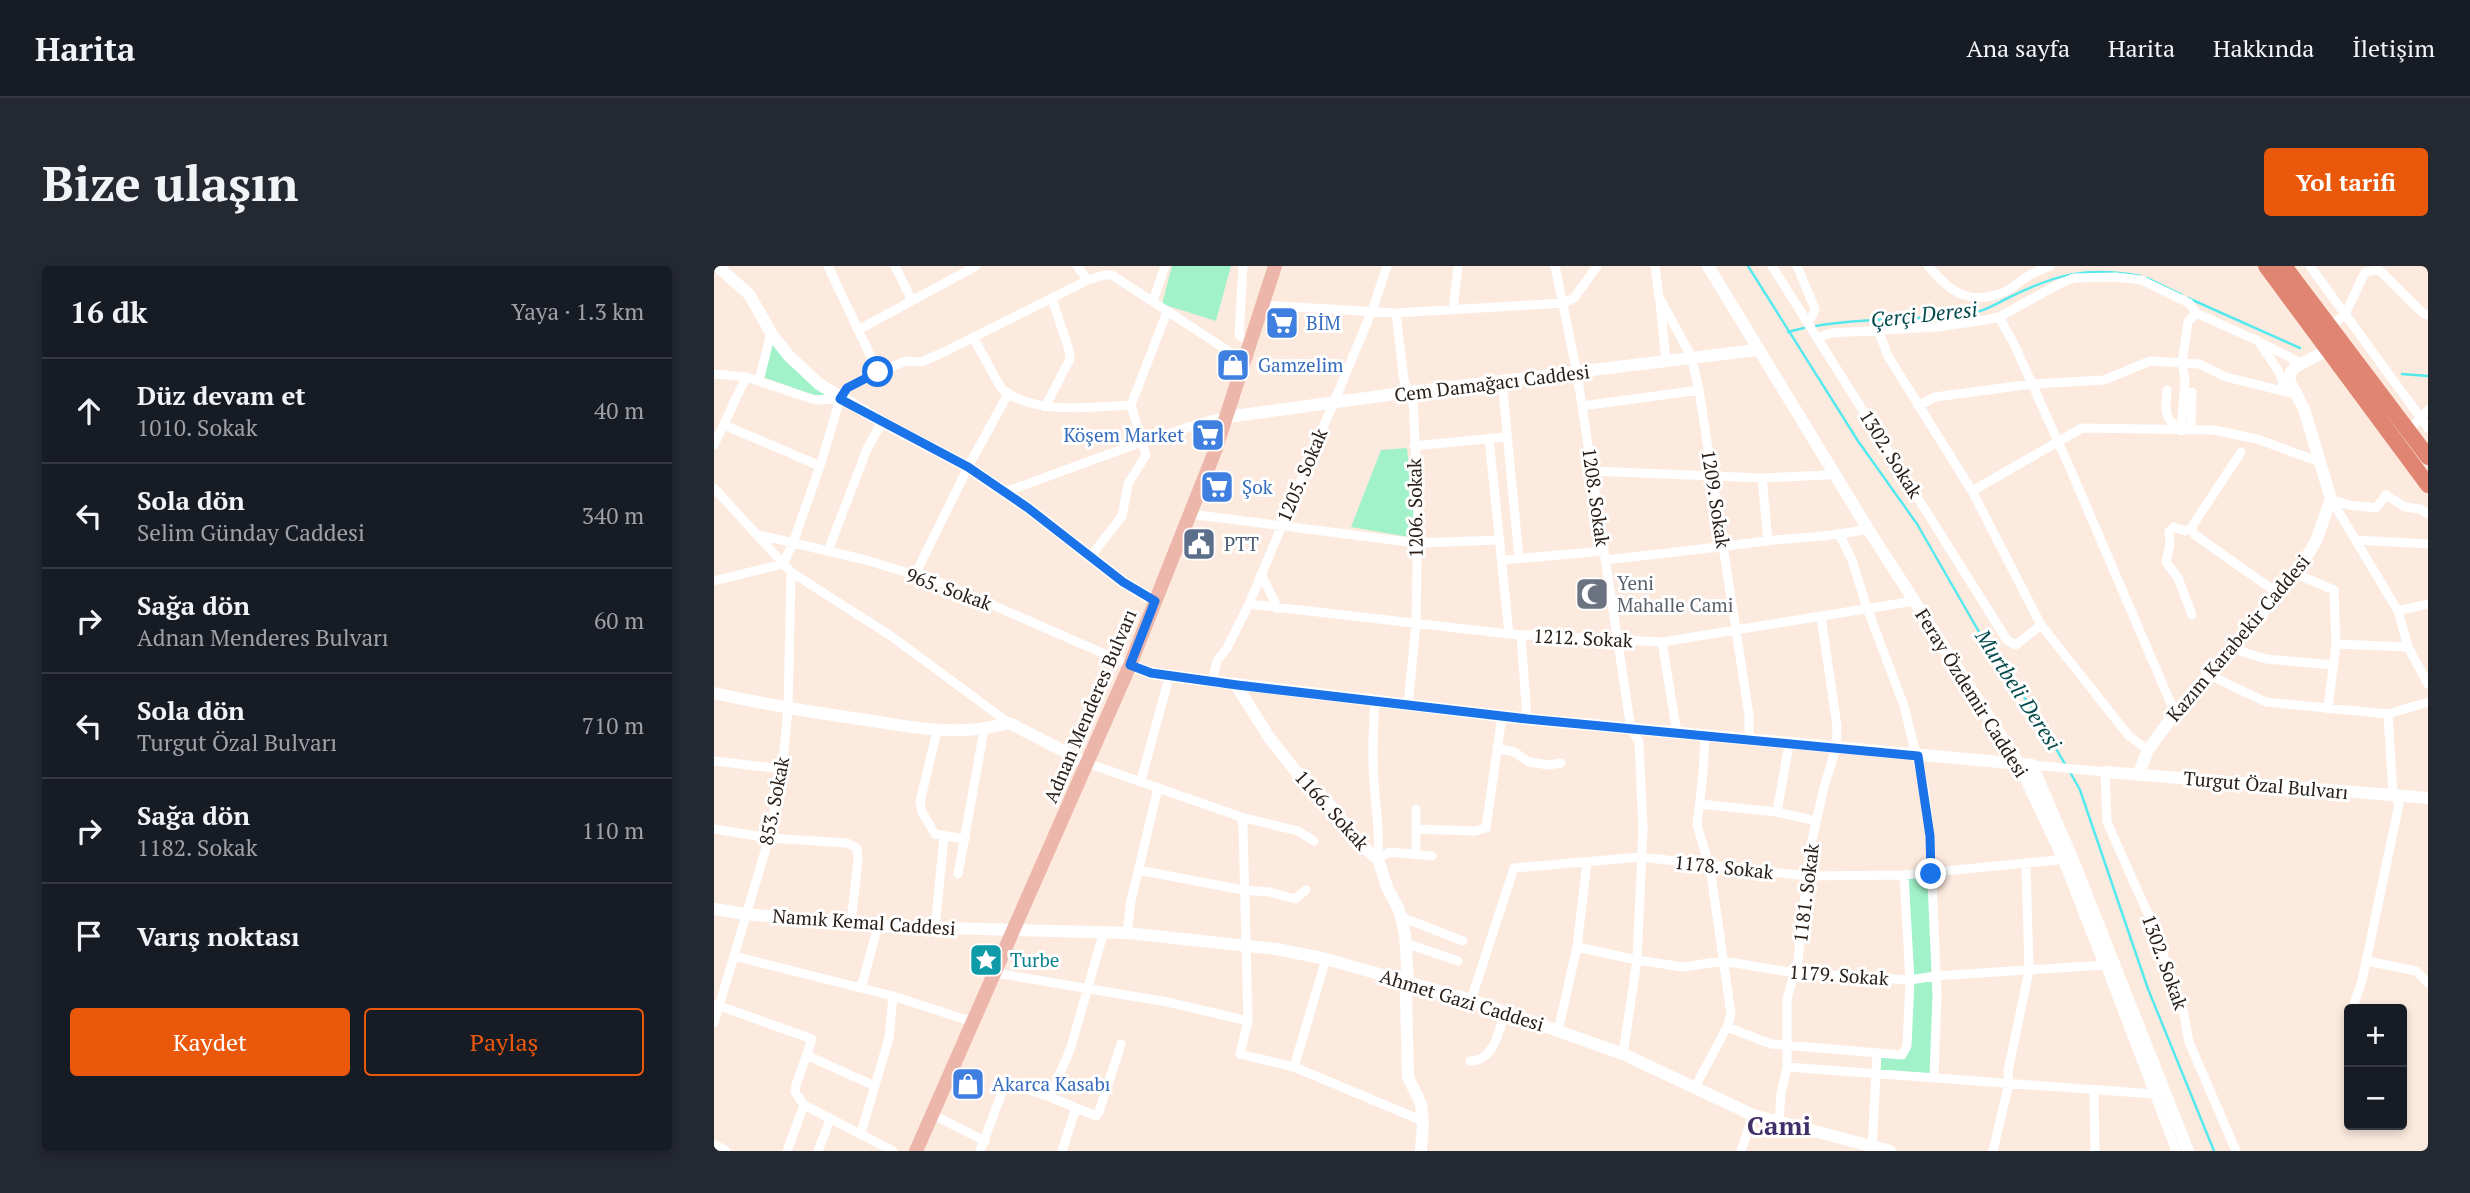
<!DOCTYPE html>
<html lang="tr">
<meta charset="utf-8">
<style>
:root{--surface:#171b24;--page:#242831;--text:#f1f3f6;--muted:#9ea1a6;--line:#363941;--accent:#ea580c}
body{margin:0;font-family:"PT Serif",serif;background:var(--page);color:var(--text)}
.controls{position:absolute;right:21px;bottom:21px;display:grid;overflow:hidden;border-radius:7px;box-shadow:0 4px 10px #0003}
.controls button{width:63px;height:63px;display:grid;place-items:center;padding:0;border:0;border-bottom:2px solid var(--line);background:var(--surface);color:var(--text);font:35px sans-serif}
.stop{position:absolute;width:21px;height:21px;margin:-16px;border:5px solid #1a73e8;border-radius:50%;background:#fff}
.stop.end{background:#1a73e8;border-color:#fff;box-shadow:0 2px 7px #0008}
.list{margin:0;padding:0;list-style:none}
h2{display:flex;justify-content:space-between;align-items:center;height:91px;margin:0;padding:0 28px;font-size:30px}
h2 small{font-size:23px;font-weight:400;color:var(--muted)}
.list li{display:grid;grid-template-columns:46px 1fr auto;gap:21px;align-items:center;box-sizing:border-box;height:105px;padding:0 28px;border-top:2px solid var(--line)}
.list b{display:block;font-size:26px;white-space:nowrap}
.list p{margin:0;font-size:23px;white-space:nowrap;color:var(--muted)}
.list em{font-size:23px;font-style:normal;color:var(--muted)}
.actions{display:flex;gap:14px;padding:21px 28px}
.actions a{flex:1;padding:16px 0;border:2px solid var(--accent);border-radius:7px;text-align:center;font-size:24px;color:var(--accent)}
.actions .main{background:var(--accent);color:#fff}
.icon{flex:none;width:38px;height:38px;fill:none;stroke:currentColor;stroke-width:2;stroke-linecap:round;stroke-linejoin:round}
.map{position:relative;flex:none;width:1714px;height:885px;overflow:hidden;border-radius:7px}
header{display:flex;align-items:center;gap:42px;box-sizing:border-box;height:98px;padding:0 35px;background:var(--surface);border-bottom:2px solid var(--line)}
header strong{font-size:33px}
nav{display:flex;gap:38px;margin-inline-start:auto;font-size:24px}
.intro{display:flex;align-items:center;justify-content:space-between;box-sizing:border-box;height:168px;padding:0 42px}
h1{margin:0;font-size:49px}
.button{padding:18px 32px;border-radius:7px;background:var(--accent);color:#fff;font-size:24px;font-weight:700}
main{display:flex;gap:42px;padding:0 42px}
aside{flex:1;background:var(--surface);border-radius:7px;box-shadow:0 4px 10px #0003}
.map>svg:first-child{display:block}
.green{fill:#a1f2c9}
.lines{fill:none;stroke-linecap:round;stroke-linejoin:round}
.stream{stroke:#55e9ed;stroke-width:2.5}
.street{stroke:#fff;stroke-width:9}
.secondary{stroke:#fff;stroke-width:12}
.primary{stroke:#ecb6aa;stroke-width:14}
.highway{stroke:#df8571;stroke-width:16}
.route{stroke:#1a73e8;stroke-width:9}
.labels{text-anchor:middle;stroke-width:6;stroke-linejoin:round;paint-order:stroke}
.shop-label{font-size:19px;fill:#366cbe;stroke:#fff;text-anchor:start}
.street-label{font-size:19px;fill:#2b2019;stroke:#fff}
.service-label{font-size:19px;fill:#4e5e75;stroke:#fff;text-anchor:start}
.worship-label{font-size:19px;fill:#5b616d;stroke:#fff;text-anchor:start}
.culture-label{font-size:19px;fill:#0d838f;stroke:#fff;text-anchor:start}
.water-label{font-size:21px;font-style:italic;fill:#044a4c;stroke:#fff}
.district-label{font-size:26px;font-weight:bold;fill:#412f6a;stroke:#fff}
</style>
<header>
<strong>Harita</strong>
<nav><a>Ana sayfa</a><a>Harita</a><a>Hakkında</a><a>İletişim</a></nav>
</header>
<div class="intro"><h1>Bize ulaşın</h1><a class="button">Yol tarifi</a></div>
<main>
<aside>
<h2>16 dk<small>Yaya · 1.3 km</small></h2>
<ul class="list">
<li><svg class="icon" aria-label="ahead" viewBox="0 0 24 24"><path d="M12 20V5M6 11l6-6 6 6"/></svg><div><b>Düz devam et</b><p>1010. Sokak</p></div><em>40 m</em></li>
<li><svg class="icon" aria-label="left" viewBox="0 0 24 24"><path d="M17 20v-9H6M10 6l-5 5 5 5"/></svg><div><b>Sola dön</b><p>Selim Günday Caddesi</p></div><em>340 m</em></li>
<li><svg class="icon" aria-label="right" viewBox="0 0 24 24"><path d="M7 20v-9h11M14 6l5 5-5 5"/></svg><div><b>Sağa dön</b><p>Adnan Menderes Bulvarı</p></div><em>60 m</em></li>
<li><svg class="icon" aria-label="left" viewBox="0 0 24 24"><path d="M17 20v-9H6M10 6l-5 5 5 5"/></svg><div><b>Sola dön</b><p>Turgut Özal Bulvarı</p></div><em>710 m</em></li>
<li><svg class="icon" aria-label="right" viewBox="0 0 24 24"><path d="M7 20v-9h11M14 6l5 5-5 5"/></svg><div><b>Sağa dön</b><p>1182. Sokak</p></div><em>110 m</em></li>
<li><svg class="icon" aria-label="arrive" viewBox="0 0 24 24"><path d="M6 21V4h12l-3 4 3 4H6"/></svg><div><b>Varış noktası</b></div></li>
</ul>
<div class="actions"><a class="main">Kaydet</a><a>Paylaş</a></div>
</aside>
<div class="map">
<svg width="1714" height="885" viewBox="0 0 1714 885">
<rect width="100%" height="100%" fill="#fdeadf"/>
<path class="green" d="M 458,0 L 517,0 L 502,55 L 448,38 Z
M 57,77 L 112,129 L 99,129 L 49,111 Z
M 693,182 L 700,247 L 695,271 L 637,261 L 667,184 Z
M 1218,608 L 1220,810 L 1161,807 L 1163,788 L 1188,789 L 1193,780 L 1190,609 Z"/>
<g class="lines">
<path class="stream" d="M 1034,0 L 1144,175 L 1203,258 L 1272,378 L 1323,449 L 1352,500
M 1433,12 L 1468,29
M 1474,32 L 1586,82
M 1102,60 C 1155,50 1209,56 1262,46 C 1273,44 1285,36 1296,31 C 1343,8 1373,0 1427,10
M 1074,66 L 1090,62
M 1688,108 L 1714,110
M 1356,506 L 1366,524 L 1434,723 L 1500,885"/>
<path class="street" d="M 114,0 L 164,106
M 181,0 L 198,35
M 363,0 L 374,14 L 390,9 L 398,9 L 531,96
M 529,0 L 525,69 L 537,77
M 841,0 L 863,107 L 917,463 L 925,476 L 929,564 L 923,694 L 909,788
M 941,0 L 945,31 L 977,90 L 985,124 L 1035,449 L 1035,474
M 1058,0 L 1293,374 L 1302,379 L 1327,359
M 1083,0 L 1101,43 L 1098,51 L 1093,56
M 1214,0 C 1237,27 1258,42 1294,24 C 1302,20 1308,13 1316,9 C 1322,5 1329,3 1336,0
M 1596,0 L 1714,162
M 439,35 L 451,0
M 946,36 L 952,95
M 548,39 L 682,47 L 850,37 L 860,32 L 883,0
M 739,44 L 744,0
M 682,47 L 690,115 L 699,134 L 704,234 L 702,358 L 694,439
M 1285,51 L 1300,78 L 1355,200 L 1461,447
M 1617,60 L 1631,48 L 1651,6 L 1665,4 L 1710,48 L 1714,49
M 144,64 L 262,0
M 1164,64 L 1174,90 L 1258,225 L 1327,359 L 1415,470 L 1434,484
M 259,71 L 287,122 C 319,150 378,141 417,139
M 1103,72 L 1117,67 L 1223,61 L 1272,54 L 1285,51 L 1345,18 L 1360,12 L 1402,11 L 1427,14 L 1475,37 L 1482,47 L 1544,75 L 1564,104 L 1569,116 L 1567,125
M 1545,76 L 1587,97
M 0,108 L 32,111 L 101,134 L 126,133
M 45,115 L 57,67
M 788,115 L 805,292
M 1453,124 C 1451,146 1449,150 1467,165
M 868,140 L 985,124
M 1204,140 L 1221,131 L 1318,118 L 1390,114 L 1436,95 L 1468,97 L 1474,56 L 1482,47
M 331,141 L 356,93 L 355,84 L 338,33
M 10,159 L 106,200
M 1477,163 L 1478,126
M 1467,165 L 1471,114 L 1468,97 L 1485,98 L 1512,111 L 1581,128
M 1694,165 L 1714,144
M 775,172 L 795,368
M 0,179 L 32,111
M 700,180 L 792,171
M 1527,186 L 1477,262 L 1481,269 L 1565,328
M 878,205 L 1048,212 L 1113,209 L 1119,204
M 1048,212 L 1054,275
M 0,222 L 77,306 L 177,370 L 295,457
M 1258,225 L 1368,162 L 1500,164 L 1543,173 L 1606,196
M 291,226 L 428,176 L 497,154 L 513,151
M 1617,233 L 1684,345 L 1694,381 L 1714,418
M 1617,233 L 1635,239 L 1662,242 L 1672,229 L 1691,241 L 1706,243 L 1714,248
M 476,248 L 702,277 L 786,274
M 1477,262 L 1471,265 L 1460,261 L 1455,266 L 1456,278 L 1452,296 L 1464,312 L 1478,349
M 45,269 L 148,293 L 228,317 L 416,399
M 1126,270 L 1138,294 L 1153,342 L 1190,440 L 1210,521 L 1216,570 L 1223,729 L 1220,810
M 1642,274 L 1714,278
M 114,285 L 153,183 L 168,156
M 377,290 L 408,250 L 414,218 L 432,189 L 417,139 L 453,46
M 789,294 L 890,285
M 891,294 C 945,288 999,282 1052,275 C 1087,271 1120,271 1154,263
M 547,308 L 564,343
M 1582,308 L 1620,324 L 1622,378 L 1614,443
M 201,309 L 254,201 L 294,128
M 0,315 L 69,298 L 79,277 L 106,200 L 126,133 L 133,122 L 164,106 L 192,95 L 207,96 L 230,86 L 374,14
M 535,338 L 795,368 L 948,376 L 1200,335
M 1684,345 L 1714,338
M 807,369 L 813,453
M 948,376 L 963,467
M 1622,378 L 1694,381
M 1517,382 L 1552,393 L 1619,399
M 1493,408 L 1552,436 L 1674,448 L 1714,436
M 498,415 L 503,395 L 513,382 L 535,338 L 658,45 L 673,0
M 661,435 C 659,462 658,489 660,517 C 662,543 666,567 664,593
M 223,465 L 206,536 L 208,546 L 221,568 L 251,573
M 783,482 L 800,486 L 815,496 L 835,499 L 847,497
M 0,495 L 68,503
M 373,497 L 527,551 L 584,565 L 600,575
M 1318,499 L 1391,506 L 1393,556 L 1438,657 L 1469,744 L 1475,776 L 1522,885
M 427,514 L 453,419
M 986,538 L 1063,546 L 1102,555
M 702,543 L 702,589
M 1063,546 L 1075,478
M 527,551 L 529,560 L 534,755 L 526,788 L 580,801 L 709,855
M 0,563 L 55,572 L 133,577 L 143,582 L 144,594 L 137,657
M 703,563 L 761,565 L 772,562 L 788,450
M 664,593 L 675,586 L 718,590
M 424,604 L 529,624 L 556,626 L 581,633 L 592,624
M 244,608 L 270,464
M 687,651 L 749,675
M 221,662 L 230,570
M 413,667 L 417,635 L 444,522
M 691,677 L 744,695
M 863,681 L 923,694 L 969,701 L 1009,695 L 1081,707 L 1196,714 L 1221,710 L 1391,699 L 1462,885
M 20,690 L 179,730 L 259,756
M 1653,695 L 1702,705 L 1714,717
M 282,707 L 453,736 L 534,755
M 147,722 L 164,660
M 757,734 L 800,602 L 927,591 L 1093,610 L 1190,609 L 1353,593
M 0,738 L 98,773 L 82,819 L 81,826 L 90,839 L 179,885
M 1638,743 L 1648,715 L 1685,538 L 1679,529 L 1674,448
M 0,757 L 55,572 L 68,503 L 74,443 L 77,306
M 1013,761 L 1057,778 L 1188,789 L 1193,780 L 1196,714 L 1190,609
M 844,765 L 863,681 L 873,596
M 92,789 L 161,820
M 756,795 C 780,795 785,765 791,746
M 580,801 L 612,693
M 1073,801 L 1440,828
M 981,821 L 1013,761 L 1017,748 L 996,601 L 983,559 L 989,508 L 991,470
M 1380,826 L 1381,885
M 336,831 L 357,781 L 390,665
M 219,849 L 271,875
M 1065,857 L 1067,828 L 1073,801 L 1073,733 L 1084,694 L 1096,583 L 1110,521 L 1122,482 L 1123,460 L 1107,351
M 147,867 L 175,772 L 179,730
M 1158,883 L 1163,788
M 73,885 L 90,839
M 104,885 L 116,854
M 266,885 L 292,816 L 336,831 L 382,850 L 385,846 L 407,778
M 348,885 L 362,842
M 1027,885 L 1039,849
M 1279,885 L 1295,817 L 1294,805 L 1315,705 L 1312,598"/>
<path class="secondary" d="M 3,0 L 35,28 L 57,67 L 74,89 L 105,118 L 168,156 L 254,201 L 314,242 L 409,316 L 441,335
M 994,0 L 1154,263 L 1305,498 L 1350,594 L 1391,699 L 1400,697
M 513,151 L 696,126 L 1043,84
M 416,399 L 437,407 L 456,410 L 813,453 L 1318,499 L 1358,592 L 1474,885
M 522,419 L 555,471 L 590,516 L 621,544 L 642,575 L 664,593 L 673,621 L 685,644 L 691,668 L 694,716 L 692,729 L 694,811 L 707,838 L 709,858 L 707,885
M 0,427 C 51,438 101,447 153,454 C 203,462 245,471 295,457 L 373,497
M 1391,506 L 1714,532
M 1424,509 L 1434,484 L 1461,447 L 1582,308 L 1602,275 L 1617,233 L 1590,143 L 1575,114 L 1577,106 L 1581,101 L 1614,84
M 0,643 L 31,648 L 164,660 L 413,667 L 563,683 L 612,693 L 757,734 L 909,788 L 1039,849 L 1176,885
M 0,880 L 10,885"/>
<path class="primary" d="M 202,885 L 416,399 L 501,185 L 561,0"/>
<path class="highway" d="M 1552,0 L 1714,219
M 1570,0 L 1714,191"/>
</g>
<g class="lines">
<path class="route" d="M 164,106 L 133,122 L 126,133 L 254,201 L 314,242 L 409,316 L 441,335 L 416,399 L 437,407 L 523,419 L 813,453 L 1204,490 L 1216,570 L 1217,608"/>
</g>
<defs>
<symbol id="supermarket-square" viewBox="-11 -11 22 22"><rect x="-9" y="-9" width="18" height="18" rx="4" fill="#3f7fe0" stroke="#fff"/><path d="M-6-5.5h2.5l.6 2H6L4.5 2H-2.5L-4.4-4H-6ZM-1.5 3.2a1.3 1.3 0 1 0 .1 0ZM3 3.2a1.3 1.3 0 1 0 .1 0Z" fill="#fff"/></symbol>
<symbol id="shop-square" viewBox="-11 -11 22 22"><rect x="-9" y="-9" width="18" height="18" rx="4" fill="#3f7fe0" stroke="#fff"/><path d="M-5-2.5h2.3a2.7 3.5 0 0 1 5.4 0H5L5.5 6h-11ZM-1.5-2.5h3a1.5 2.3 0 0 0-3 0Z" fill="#fff"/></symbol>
<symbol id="civic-square" viewBox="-11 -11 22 22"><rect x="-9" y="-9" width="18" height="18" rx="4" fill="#5c6f8a" stroke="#fff"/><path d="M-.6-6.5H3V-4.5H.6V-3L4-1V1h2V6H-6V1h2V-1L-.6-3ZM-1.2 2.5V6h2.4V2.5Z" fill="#fff"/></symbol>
<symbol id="mosque-square" viewBox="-11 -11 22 22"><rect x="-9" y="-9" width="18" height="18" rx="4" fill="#6b7280" stroke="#fff"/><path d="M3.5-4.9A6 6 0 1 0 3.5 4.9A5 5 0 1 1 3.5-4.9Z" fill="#fff"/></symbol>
<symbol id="sight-square" viewBox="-11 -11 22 22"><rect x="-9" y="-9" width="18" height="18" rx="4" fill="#0f9aa8" stroke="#fff"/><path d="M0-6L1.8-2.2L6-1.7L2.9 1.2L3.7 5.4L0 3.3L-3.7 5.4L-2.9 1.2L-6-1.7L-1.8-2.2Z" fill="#fff"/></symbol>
</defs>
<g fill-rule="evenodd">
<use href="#supermarket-square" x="549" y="38" width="38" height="38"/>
<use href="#shop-square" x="500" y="80" width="38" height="38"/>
<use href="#supermarket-square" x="475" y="150" width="38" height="38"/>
<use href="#supermarket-square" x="484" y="202" width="38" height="38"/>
<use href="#civic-square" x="466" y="259" width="38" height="38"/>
<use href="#mosque-square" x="859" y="309" width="38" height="38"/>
<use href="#sight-square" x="253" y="675" width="38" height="38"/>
<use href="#shop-square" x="235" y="799" width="38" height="38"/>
</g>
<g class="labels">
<g class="shop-label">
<text x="592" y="64">BİM</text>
<text x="544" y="106">Gamzelim</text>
<text x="470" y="176" text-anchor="end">Köşem Market</text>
<text x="528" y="228">Şok</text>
<text x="278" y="825">Akarca Kasabı</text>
</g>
<g class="street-label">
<text transform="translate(778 117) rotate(-7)" y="7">Cem Damağacı Caddesi</text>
<text transform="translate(1177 188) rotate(58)" y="7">1302. Sokak</text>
<text transform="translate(588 209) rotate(-67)" y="7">1205. Sokak</text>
<text transform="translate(882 231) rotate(82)" y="7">1208. Sokak</text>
<text transform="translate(1002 233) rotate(81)" y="7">1209. Sokak</text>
<text transform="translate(701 242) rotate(-91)" y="7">1206. Sokak</text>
<text transform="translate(235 323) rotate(20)" y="7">965. Sokak</text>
<text transform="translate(869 372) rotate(3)" y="7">1212. Sokak</text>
<text transform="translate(1524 372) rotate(-50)" y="7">Kazım Karabekir Caddesi</text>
<text transform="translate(1258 427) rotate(58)" y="7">Feray Özdemir Caddesi</text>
<text transform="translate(376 440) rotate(-67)" y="7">Adnan Menderes Bulvarı</text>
<text transform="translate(1552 519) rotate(5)" y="7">Turgut Özal Bulvarı</text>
<text transform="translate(60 535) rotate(-79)" y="7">853. Sokak</text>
<text transform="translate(618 544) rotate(48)" y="7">1166. Sokak</text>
<text transform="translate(1010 601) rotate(6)" y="7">1178. Sokak</text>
<text transform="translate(1092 627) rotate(-83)" y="7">1181. Sokak</text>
<text transform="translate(150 656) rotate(4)" y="7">Namık Kemal Caddesi</text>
<text transform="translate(1451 696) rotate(70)" y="7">1302. Sokak</text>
<text transform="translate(1125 709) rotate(4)" y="7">1179. Sokak</text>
<text transform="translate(748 734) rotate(17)" y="7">Ahmet Gazi Caddesi</text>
</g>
<g class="service-label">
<text x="510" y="285">PTT</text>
</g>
<g class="worship-label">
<text x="903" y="324">Yeni<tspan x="903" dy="22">Mahalle Cami</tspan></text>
</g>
<g class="culture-label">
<text x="296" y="701">Turbe</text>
</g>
<g class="water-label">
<text transform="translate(1210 49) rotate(-6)" y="7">Çerçi Deresi</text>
<text transform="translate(1304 424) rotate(57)" y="7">Murtbeli Deresi</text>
</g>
<g class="district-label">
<text x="1065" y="869">Cami</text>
</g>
</g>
</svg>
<div class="controls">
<button>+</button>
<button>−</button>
</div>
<div class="stop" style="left:164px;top:106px"></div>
<div class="stop end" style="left:1217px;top:608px"></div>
</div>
</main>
